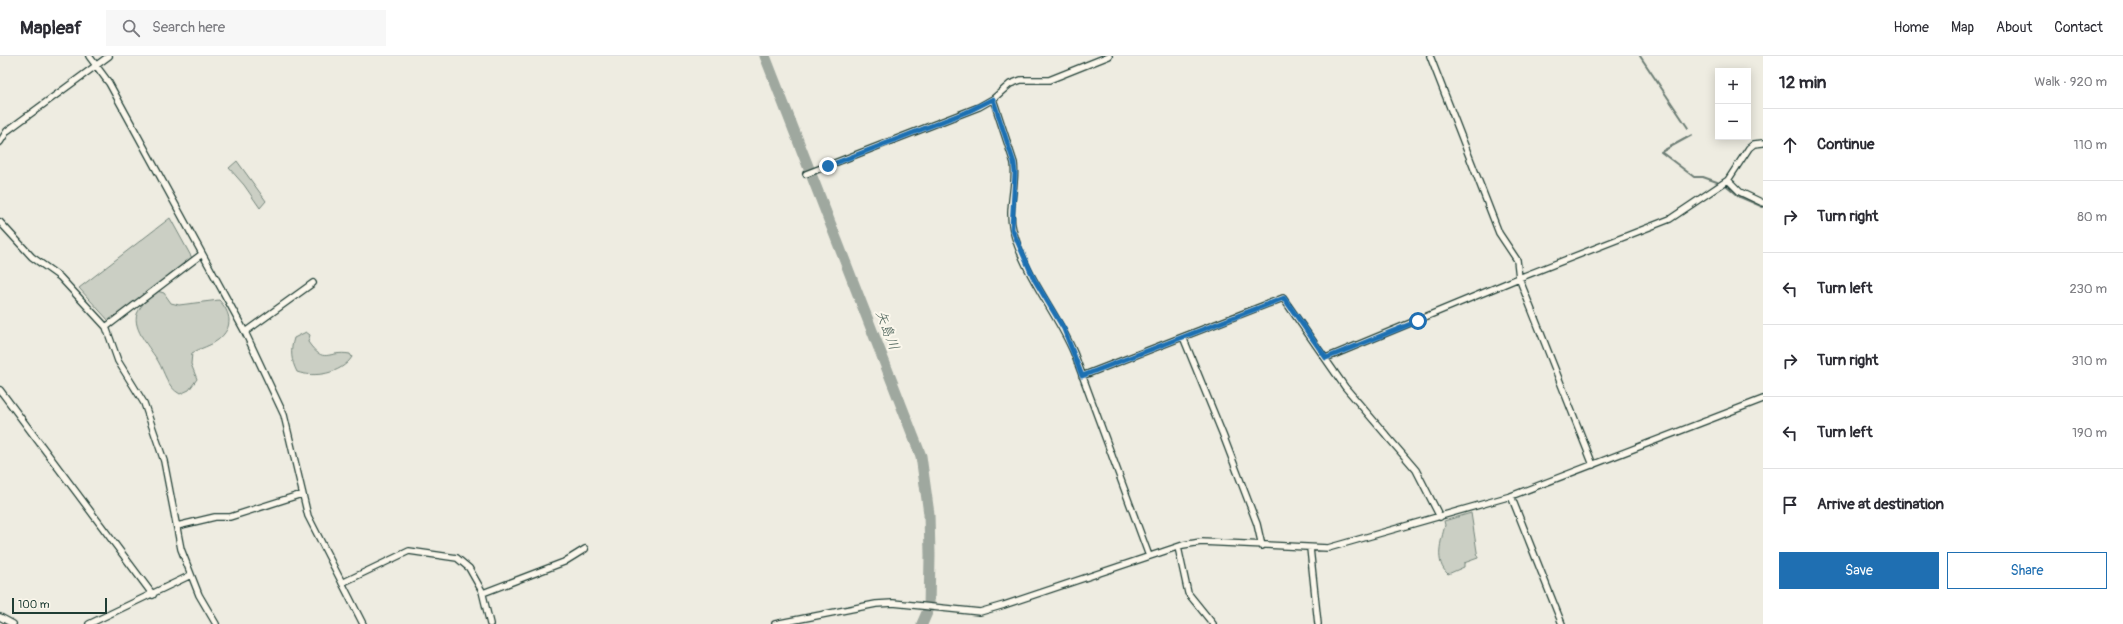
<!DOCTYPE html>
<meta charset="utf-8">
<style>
:root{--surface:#fff;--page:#f7f7f7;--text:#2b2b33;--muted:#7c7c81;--line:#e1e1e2;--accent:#1f6fb2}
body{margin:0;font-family:Pangolin,"Klee One",sans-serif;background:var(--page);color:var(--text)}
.controls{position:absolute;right:12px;top:12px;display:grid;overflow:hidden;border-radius:0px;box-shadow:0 2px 10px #0003}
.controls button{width:36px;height:36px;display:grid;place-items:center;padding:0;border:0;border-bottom:1px solid var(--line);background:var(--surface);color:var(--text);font:20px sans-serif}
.scale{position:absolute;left:12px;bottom:10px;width:95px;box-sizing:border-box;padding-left:4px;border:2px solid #1f3d34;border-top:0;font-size:11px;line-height:14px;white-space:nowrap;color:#1f3d34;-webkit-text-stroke:3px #fbf7ec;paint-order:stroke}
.stop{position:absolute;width:12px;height:12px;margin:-9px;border:3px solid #1f6fb2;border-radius:50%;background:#fff}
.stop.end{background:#1f6fb2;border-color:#fff;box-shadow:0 1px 4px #0008}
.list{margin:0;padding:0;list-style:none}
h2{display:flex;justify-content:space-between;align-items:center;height:52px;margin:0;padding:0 16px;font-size:17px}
h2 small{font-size:13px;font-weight:400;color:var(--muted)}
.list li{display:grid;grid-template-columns:26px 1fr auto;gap:12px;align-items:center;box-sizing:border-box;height:72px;padding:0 16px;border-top:1px solid var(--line)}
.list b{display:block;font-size:15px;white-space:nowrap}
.list em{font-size:13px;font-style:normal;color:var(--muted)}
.actions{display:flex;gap:8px;padding:12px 16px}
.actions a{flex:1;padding:9px 0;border:1px solid var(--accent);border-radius:0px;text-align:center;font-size:14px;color:var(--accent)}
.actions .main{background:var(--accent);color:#fff}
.icon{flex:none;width:22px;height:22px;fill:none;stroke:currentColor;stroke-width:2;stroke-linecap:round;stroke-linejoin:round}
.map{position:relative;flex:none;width:1763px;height:568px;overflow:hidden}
header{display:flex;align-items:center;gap:24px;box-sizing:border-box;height:56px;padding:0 20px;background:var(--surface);border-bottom:1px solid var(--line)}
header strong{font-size:19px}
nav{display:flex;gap:22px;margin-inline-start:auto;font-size:14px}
.search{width:280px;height:36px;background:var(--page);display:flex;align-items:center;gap:10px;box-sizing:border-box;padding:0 14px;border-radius:0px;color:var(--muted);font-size:15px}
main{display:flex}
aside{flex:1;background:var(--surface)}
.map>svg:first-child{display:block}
.green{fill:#cbcfc4;stroke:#75867c}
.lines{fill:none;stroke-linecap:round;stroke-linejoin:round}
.stream{stroke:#6c7d74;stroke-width:2}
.river{stroke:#9fa89f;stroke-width:11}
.minor-casing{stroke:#1f3d34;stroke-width:8}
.minor{stroke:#fbf7ec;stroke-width:5.5}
.route{stroke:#1f6fb2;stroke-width:5}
.labels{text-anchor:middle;stroke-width:4;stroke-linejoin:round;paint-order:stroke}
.water-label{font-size:14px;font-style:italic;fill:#455d54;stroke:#fbf7ec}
</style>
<header>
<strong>Mapleaf</strong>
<div class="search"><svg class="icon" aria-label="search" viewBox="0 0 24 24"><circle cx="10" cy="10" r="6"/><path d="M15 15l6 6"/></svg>Search here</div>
<nav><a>Home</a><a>Map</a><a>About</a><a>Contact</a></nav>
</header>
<main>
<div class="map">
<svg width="1763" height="568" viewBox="0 0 1763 568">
<rect width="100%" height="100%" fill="#eeece1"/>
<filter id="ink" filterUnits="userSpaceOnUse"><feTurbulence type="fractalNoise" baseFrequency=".025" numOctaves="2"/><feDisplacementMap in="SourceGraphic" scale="8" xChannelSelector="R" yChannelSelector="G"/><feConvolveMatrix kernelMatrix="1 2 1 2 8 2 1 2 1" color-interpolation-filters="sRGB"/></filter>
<g filter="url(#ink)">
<path class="green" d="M 237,105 L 266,145 L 260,152 L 244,129 L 229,112 Z
M 170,162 L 192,202 L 109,265 L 79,232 Z
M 157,235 L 164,237 L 171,247 L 179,249 L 219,244 C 231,257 234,271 218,284 C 211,290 200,292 192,297 L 191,308 L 197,323 L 189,334 L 180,338 C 167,331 165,317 158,305 C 151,293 132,273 137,258 C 141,248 149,241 157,235 Z
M 306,276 L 310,279 L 308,286 C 325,310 327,294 350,298 L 352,301 C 341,318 314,322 297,316 C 291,304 290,295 294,282 Z
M 1471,457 L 1478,502 L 1464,507 L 1464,511 L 1448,518 C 1434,506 1441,485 1445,469 L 1444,465 Z"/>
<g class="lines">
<path class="stream" d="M 1640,0 L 1688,72
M 1692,79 L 1661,96 L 1694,121 L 1703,121 L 1717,126
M 1727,130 L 1740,141 L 1763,151"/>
<path class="river" d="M 765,0 L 921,400 L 929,458 L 930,499 L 929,552 L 922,568"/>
<defs>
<path id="minor" d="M 89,0 L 109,27 L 245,276 L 284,359 L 308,460 L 363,568
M 1430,0 L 1499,177 L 1517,204 L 1519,222 L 1593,409
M 993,43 L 1014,107 C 1017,129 1007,153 1013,174 C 1024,219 1056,255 1074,297 L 1149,500
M 0,86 L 7,75 L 109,0
M 806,118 L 979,51 L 993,43 L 1010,28 L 1021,24 L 1049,24 L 1109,0
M 1728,124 L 1740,136 L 1763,147
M 0,166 L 32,201 L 60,221 L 106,271 L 118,305 L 144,347 L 164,405 L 181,493 L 199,539 L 216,568
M 106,271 L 202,198
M 245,276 L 313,227
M 1183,281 L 1223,379 L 1257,468 L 1262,490
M 1326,302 L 1519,222 L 1670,163 L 1728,124 L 1749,92 L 1754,88 L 1763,87
M 1082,320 L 1283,242 L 1345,331 L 1416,414 L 1440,461
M 0,334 L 153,539
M 1511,440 L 1562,568
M 177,470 L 215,461 L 230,461 L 302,438
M 1178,491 L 1188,537 L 1213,568
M 1310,492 L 1318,568
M 342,527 L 409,495 L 457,502 L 469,512 L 482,535 L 490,568
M 483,537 L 564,506 L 585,493
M 0,561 L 13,568
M 89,568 L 191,519
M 775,568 L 876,548 L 893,547 L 980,556 L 1004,549 L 1183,489 L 1201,486 L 1328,492 L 1511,440 L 1763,343"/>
</defs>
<use href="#minor" class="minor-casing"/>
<use href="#minor" class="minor"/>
</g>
</g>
<g class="lines" filter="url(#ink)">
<path class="route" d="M 828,110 L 969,55 L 993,43 L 1014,107 L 1015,117 L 1012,173 L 1034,223 L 1064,273 L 1082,320 L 1284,242 L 1326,302 L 1418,265"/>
</g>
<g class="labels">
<g class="water-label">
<text transform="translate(888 274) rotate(69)" y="5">矢島川</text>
</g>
</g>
</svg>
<div class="controls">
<button>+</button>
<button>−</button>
</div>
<div class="scale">100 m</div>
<div class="stop" style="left:1418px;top:265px"></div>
<div class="stop end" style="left:828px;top:110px"></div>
</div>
<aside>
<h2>12 min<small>Walk · 920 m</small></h2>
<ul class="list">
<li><svg class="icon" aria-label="ahead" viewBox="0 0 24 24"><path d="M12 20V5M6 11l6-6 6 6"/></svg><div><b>Continue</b></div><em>110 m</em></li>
<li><svg class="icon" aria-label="right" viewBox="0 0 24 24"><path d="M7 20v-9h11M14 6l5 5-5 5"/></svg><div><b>Turn right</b></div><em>80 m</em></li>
<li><svg class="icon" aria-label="left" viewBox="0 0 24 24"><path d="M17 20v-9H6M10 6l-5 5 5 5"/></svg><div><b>Turn left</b></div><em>230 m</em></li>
<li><svg class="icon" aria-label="right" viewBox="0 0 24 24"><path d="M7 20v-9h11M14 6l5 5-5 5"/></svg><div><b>Turn right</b></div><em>310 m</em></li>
<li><svg class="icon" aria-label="left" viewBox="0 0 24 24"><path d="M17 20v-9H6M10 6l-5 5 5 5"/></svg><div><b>Turn left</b></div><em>190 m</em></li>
<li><svg class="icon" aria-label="arrive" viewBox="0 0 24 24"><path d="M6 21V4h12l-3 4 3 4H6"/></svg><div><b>Arrive at destination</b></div></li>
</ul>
<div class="actions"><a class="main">Save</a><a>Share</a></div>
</aside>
</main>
